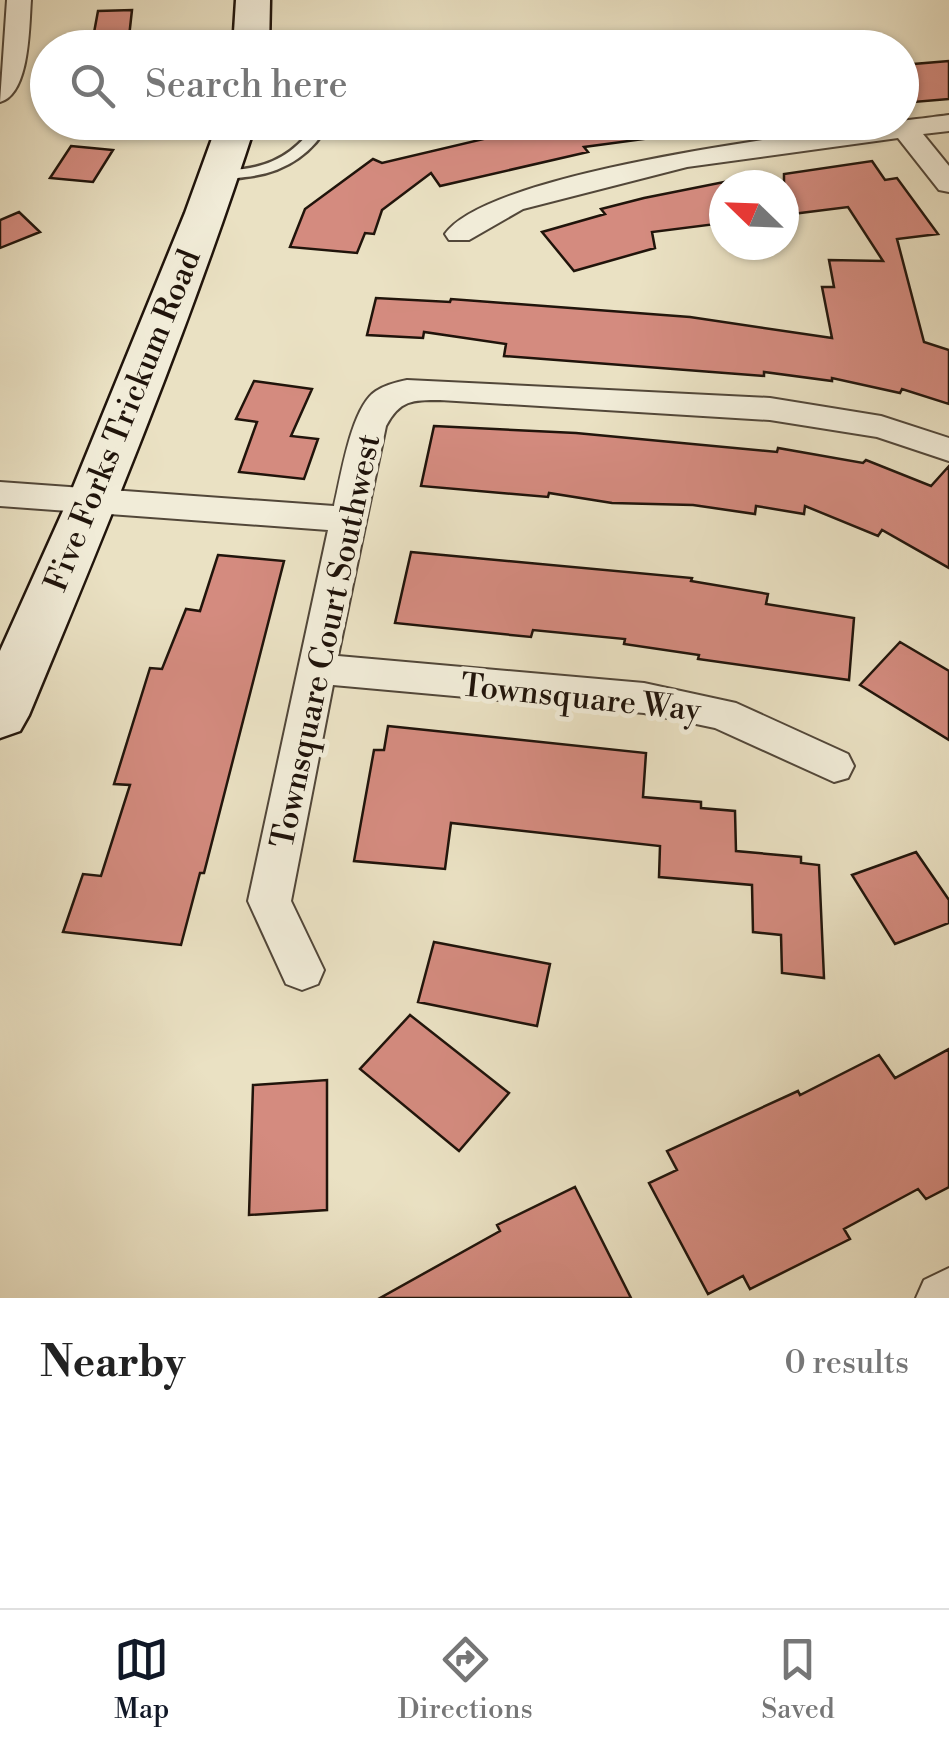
<!DOCTYPE html>
<style>
:root{--surface:#fff;--page:#f6f6f6;--text:#222;--muted:#767676;--line:#e0e0e0;--accent:#111827}
body{margin:0;font-family:"Libre Bodoni",serif;background:var(--page);color:var(--text)}
.compass{position:absolute;left:709px;top:170px;width:90px;height:90px;border-radius:50%;background:var(--surface);box-shadow:0 2px 8px #0004;rotate:293deg}
.list{margin:0;padding:0;list-style:none}
h2{display:flex;justify-content:space-between;align-items:center;height:130px;margin:0;padding:0 40px;font-size:42px}
h2 small{font-size:32px;font-weight:400;color:var(--muted)}
.icon{flex:none;width:55px;height:55px;fill:none;stroke:currentColor;stroke-width:2;stroke-linecap:round;stroke-linejoin:round}
.map{position:relative;flex:none;width:949px;height:1298px;overflow:hidden}
.search{position:absolute;background:var(--surface);box-shadow:0 2px 8px #0004;left:30px;right:30px;top:30px;height:110px;display:flex;align-items:center;gap:25px;box-sizing:border-box;padding:0 35px;border-radius:55px;color:var(--muted);font-size:38px}
.sheet{height:310px;background:var(--surface)}
nav{display:flex;justify-content:space-around;align-items:center;box-sizing:border-box;height:140px;border-top:2px solid var(--line);background:var(--surface);font-size:28px;color:var(--muted)}
nav a{display:grid;justify-items:center;gap:5px}
nav .on{color:var(--accent)}
.map>svg:first-child{display:block}
.building{fill:#d48b7f;stroke:#20140b;stroke-width:2.5}
.lines{fill:none;stroke-linecap:round;stroke-linejoin:round}
.service-casing{stroke:#524739;stroke-width:5}
.minor-casing{stroke:#524739;stroke-width:4}
.secondary-casing{stroke:#20140b;stroke-width:5}
.service{fill:#f1ecd8;fill-rule:evenodd}
.minor{fill:#f1ecd8;fill-rule:evenodd}
.secondary{fill:#f1ecd8;fill-rule:evenodd}
.labels{text-anchor:middle;stroke-width:10;stroke-linejoin:round;paint-order:stroke}
.street-label{font-size:32px;fill:#20140b;stroke:#f1ecd8}
</style>
<div class="map">
<svg width="949" height="1298" viewBox="0 0 949 1298">
<rect width="100%" height="100%" fill="#eae1c3"/>
<filter id="stains"><feTurbulence type="fractalNoise" baseFrequency=".002" numOctaves="4"/><feColorMatrix values="0 0 0 0 .2 0 0 0 0 .09 0 0 0 0 .02 0 0 0 .5 -.17"/></filter>
<radialGradient id="worn" r=".72"><stop offset=".6" stop-color="#630" stop-opacity="0"/><stop offset="1" stop-color="#630" stop-opacity=".3"/></radialGradient>
<path class="building" d="M 132,10 L 129,37 L 93,38 L 98,11 Z
M 949,61 L 949,99 L 902,103 L 902,65 Z
M 556,122 L 643,122 L 644,139 L 584,147 L 588,152 L 440,186 L 431,173 L 382,210 L 374,234 L 365,233 L 357,253 L 290,247 L 305,209 L 373,159 L 382,163 Z
M 71,146 L 113,150 L 93,182 L 50,178 Z
M 872,161 L 885,180 L 897,178 L 938,234 L 897,239 L 924,342 L 949,350 L 949,404 L 902,389 L 900,393 L 832,378 L 832,381 L 764,372 L 764,376 L 504,356 L 506,344 L 424,332 L 423,338 L 367,335 L 376,298 L 450,302 L 451,299 L 690,317 L 832,338 L 822,287 L 834,287 L 829,260 L 883,261 L 848,207 L 784,215 L 784,174 Z
M 724,182 L 724,223 L 652,232 L 655,248 L 574,271 L 542,232 L 605,214 L 601,209 L 644,198 Z
M 19,212 L 40,232 L 0,248 L 0,220 Z
M 254,381 L 312,389 L 291,436 L 318,439 L 304,479 L 239,472 L 257,422 L 236,419 Z
M 434,426 L 576,433 L 777,452 L 778,448 L 863,463 L 866,460 L 931,486 L 949,466 L 949,568 L 882,530 L 878,536 L 805,506 L 804,514 L 756,506 L 755,514 L 693,505 L 612,503 L 549,493 L 548,497 L 421,486 Z
M 411,552 L 692,578 L 691,581 L 768,594 L 766,604 L 854,618 L 849,680 L 698,659 L 699,655 L 624,644 L 625,639 L 533,630 L 531,637 L 395,623 Z
M 218,555 L 284,561 L 204,873 L 200,873 L 181,945 L 63,932 L 83,874 L 101,876 L 130,785 L 114,784 L 150,668 L 162,669 L 186,609 L 200,611 Z
M 900,642 L 949,671 L 949,740 L 860,685 Z
M 388,726 L 646,753 L 643,797 L 701,802 L 701,808 L 735,811 L 736,851 L 801,857 L 801,863 L 819,865 L 824,978 L 782,973 L 781,935 L 753,932 L 752,885 L 659,877 L 660,846 L 451,823 L 445,869 L 354,861 L 374,750 L 384,750 Z
M 916,852 L 949,900 L 949,923 L 895,944 L 852,875 Z
M 434,942 L 550,964 L 537,1026 L 418,1002 Z
M 410,1015 L 509,1093 L 459,1151 L 360,1069 Z
M 949,1049 L 949,1187 L 926,1199 L 918,1189 L 844,1229 L 850,1239 L 750,1289 L 743,1276 L 708,1294 L 649,1183 L 677,1170 L 667,1151 L 798,1091 L 800,1095 L 879,1055 L 895,1078 Z
M 327,1080 L 327,1210 L 249,1215 L 253,1085 Z
M 575,1187 L 631,1298 L 380,1298 L 500,1231 L 497,1225 Z"/>
<g class="lines">
<defs>
<path id="service" d="M 316,122 L 330,122 C 311,156 283,173 245,177 C 233,179 223,180 214,174 C 223,168 233,170 244,169 C 275,165 300,149 316,122 Z"/>
<path id="minor" d="M 7,0 L 31,0 C 29,26 30,94 0,102 Z
M 949,115 L 949,131 L 923,134 L 949,166 L 949,192 L 939,190 L 898,138 L 687,167 L 523,209 L 469,240 L 449,240 L 445,234 C 493,166 858,127 949,115 Z
M 407,380 L 770,398 L 881,416 L 949,438 L 949,461 L 877,437 L 770,420 L 440,400 C 412,400 400,400 386,426 L 338,656 L 644,683 L 736,703 L 848,754 L 854,766 L 848,778 L 834,782 L 715,728 L 644,713 L 333,685 L 291,901 L 324,970 L 318,984 L 302,990 L 286,984 L 248,901 L 328,530 L 0,506 L 0,482 L 334,506 C 341,477 351,407 376,391 C 385,385 397,382 407,380 Z
M 949,1268 L 949,1298 L 916,1298 L 924,1280 Z"/>
<path id="secondary" d="M 236,0 L 270,0 L 269,48 L 233,48 Z
M 218,122 L 256,122 C 191,324 110,520 29,715 L 20,731 L 0,738 L 0,651 L 67,502 L 185,213 Z"/>
</defs>
<use href="#service" class="service-casing"/>
<use href="#minor" class="minor-casing"/>
<use href="#secondary" class="secondary-casing"/>
<use href="#service" class="service"/>
<use href="#minor" class="minor"/>
<use href="#secondary" class="secondary"/>
</g>
<g class="labels">
<g class="street-label">
<text transform="translate(122 420) rotate(-68)" y="11">Five Forks Trickum Road</text>
<text transform="translate(325 641) rotate(-78)" y="11">Townsquare Court Southwest</text>
<text transform="translate(581 697) rotate(6)" y="11">Townsquare Way</text>
</g>
</g>
<rect width="100%" height="100%" filter="url(#stains)"/>
<rect width="100%" height="100%" fill="url(#worn)"/>
</svg>
<svg class="compass" viewBox="-18 -18 36 36"><path d="M0-13l5 13h-10z" fill="#e53935"/><path d="M0 13l5-13h-10z" fill="#767676"/></svg>
<div class="search"><svg class="icon" aria-label="search" viewBox="0 0 24 24"><circle cx="10" cy="10" r="6"/><path d="M15 15l6 6"/></svg>Search here</div>
</div>
<section class="sheet">
<h2>Nearby<small>0 results</small></h2>
<ul class="list">
</ul>
</section>
<nav>
<a class="on"><svg class="icon" aria-label="map" viewBox="0 0 24 24"><path d="M3 6l6-2 6 2 6-2v14l-6 2-6-2-6 2zM9 4v14M15 6v14"/></svg>Map</a>
<a><svg class="icon" aria-label="directions" viewBox="0 0 24 24"><path d="M12 3l9 9-9 9-9-9zM9 14v-3h6M13 9l2 2-2 2"/></svg>Directions</a>
<a><svg class="icon" aria-label="saved" viewBox="0 0 24 24"><path d="M7 4h10v16l-5-4-5 4z"/></svg>Saved</a>
</nav>
